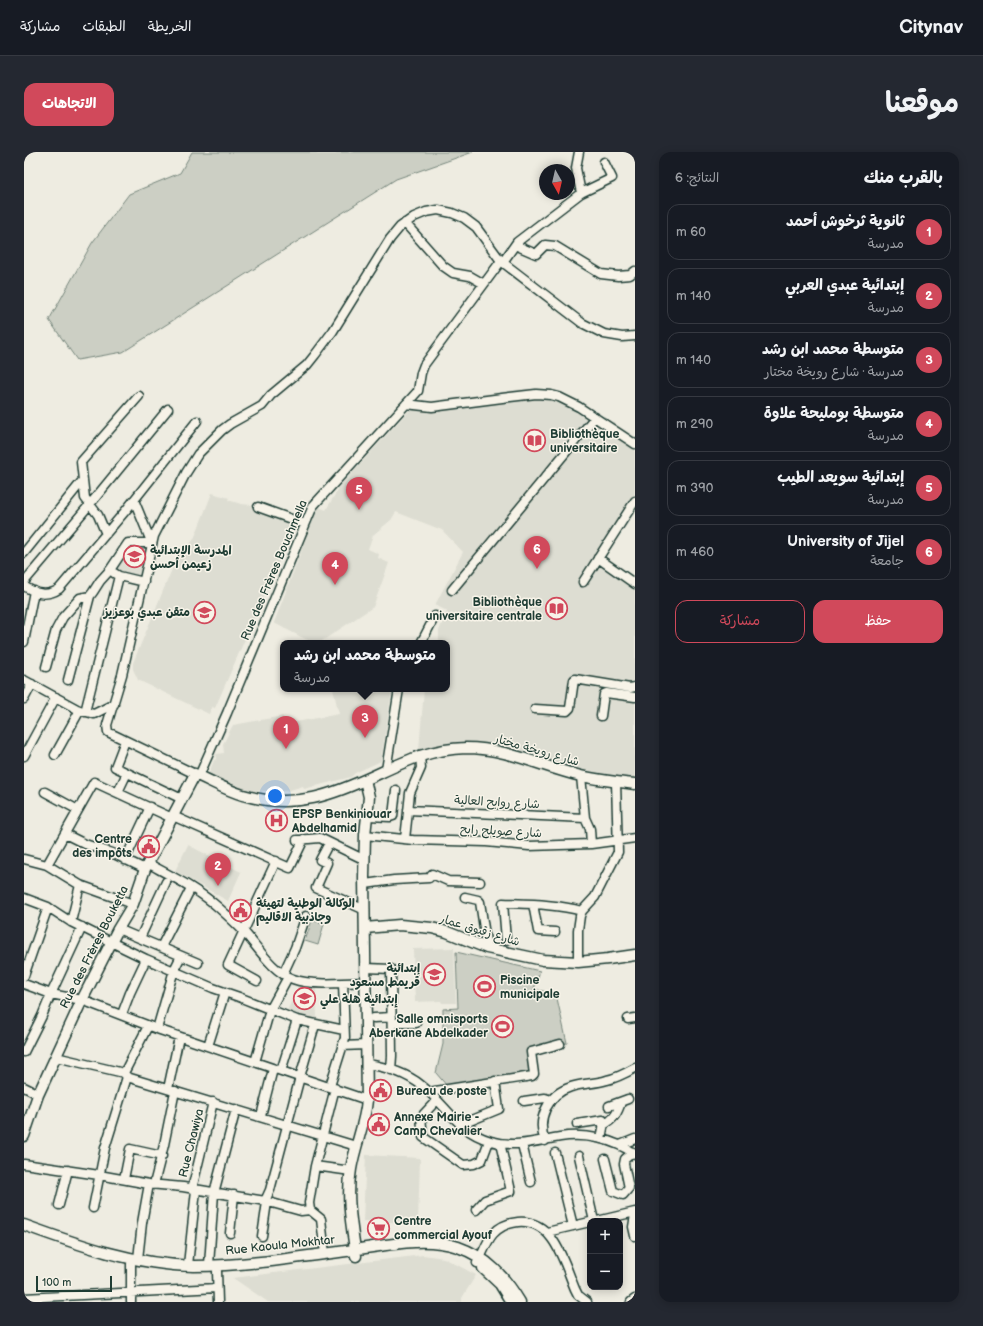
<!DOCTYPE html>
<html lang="ar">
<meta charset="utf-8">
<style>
:root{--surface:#171b24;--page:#242831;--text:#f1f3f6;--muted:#9ea1a6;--line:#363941;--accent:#d1495b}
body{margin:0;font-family:"Balsamiq Sans","Playpen Sans Arabic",sans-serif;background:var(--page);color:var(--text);direction:rtl}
.controls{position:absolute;right:12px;bottom:12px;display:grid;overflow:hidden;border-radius:8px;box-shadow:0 2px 10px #0003}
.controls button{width:36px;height:36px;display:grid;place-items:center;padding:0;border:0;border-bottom:1px solid var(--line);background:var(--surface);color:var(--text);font:20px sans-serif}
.compass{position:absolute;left:515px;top:12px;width:36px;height:36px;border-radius:50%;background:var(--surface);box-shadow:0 2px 10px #0003;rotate:172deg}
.scale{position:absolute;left:12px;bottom:10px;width:76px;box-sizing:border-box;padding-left:4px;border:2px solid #1f3d34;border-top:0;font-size:11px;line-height:14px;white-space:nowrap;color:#1f3d34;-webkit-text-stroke:3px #f7f3e8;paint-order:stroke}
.you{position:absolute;left:251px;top:644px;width:14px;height:14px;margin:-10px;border:3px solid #fff;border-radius:50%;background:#1a73e8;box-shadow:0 0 0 6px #1a73e833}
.badge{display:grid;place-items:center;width:26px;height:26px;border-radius:50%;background:var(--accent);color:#fff;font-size:13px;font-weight:700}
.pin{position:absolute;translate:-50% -33px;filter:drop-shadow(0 1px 2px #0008)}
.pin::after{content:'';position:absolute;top:21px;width:14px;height:12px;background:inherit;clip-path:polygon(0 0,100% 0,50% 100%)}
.popup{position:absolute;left:256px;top:488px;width:170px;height:52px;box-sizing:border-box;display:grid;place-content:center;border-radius:8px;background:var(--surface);filter:drop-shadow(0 1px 3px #0005);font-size:13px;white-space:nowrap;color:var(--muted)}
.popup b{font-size:15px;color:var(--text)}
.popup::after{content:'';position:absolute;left:50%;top:100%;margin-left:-8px;border:8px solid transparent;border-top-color:var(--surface)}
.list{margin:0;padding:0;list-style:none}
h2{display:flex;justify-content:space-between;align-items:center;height:52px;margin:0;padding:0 16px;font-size:17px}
h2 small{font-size:13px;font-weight:400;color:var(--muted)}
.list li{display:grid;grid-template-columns:26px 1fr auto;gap:12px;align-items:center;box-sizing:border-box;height:56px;margin:0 8px 8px;padding:0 8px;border:1px solid var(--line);border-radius:12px}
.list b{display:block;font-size:15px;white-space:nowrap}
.list p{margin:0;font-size:13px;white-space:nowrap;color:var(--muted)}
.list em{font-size:13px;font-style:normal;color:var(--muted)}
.actions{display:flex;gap:8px;padding:12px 16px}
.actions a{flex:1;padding:9px 0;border:1px solid var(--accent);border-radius:12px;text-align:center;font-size:14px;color:var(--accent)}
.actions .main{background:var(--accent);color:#fff}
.map{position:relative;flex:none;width:611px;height:1150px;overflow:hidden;direction:ltr;border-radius:12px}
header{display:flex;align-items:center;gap:24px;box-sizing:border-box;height:56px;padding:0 20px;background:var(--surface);border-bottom:1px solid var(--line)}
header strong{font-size:19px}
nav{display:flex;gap:22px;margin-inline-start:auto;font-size:14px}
.intro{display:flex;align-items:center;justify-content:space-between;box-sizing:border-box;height:96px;padding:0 24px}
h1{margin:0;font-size:28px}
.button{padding:10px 18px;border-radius:12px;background:var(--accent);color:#fff;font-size:14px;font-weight:700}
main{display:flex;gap:24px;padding:0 24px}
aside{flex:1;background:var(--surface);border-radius:12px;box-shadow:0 2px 10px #0003}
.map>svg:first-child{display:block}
.built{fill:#ddddd2}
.green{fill:#cccfc4;stroke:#76867c}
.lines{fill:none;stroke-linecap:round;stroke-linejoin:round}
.minor-casing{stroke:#1f3d34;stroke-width:11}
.major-casing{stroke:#1f3d34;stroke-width:13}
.minor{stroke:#f7f3e8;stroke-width:8}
.major{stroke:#f7f3e8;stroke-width:10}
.labels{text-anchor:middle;stroke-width:3;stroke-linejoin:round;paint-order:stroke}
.poi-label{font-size:12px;font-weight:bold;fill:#1f3d34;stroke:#f7f3e8;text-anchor:start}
.street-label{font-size:12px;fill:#1f3d34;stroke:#f7f3e8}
</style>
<header>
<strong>Citynav</strong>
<nav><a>الخريطة</a><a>الطبقات</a><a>مشاركة</a></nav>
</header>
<div class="intro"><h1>موقعنا</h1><a class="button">الاتجاهات</a></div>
<main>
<aside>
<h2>بالقرب منك<small>النتائج: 6</small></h2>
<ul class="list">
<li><span class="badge">1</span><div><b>ثانوية ثرخوش أحمد</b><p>مدرسة</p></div><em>60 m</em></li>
<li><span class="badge">2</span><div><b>إبتدائية عبدي العربي</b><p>مدرسة</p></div><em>140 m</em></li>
<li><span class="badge">3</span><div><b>متوسطة محمد ابن رشد</b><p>مدرسة · شارع رويخة مختار</p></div><em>140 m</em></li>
<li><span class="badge">4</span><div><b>متوسطة بومليحة علاوة</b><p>مدرسة</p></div><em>290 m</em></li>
<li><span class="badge">5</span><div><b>إبتدائية سويعد الطيب</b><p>مدرسة</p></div><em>390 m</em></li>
<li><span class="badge">6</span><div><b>University of Jijel</b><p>جامعة</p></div><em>460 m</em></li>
</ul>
<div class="actions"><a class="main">حفظ</a><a>مشاركة</a></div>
</aside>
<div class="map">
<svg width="611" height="1150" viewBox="0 0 611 1150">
<rect width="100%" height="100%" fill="#eeece1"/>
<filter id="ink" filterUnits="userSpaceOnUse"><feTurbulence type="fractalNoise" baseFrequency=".025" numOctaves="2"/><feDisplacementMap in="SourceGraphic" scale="8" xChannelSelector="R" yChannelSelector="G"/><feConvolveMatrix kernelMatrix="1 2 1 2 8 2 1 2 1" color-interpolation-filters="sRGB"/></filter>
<g filter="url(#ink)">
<path class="built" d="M 500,237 L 527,237 L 555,248 L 611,285 L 611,355 L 579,405 L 611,428 L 611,626 L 589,624 L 555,617 L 503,602 L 465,592 L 426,591 L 395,598 L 400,537 L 423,537 L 423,491 L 415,491 L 415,479 L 423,459 L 411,453 L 439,400 L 418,378 L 372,360 L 367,368 L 349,383 L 344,397 L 355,402 L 354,406 L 365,411 L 349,455 L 295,491 L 289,491 L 250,471 L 293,357 L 295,355 L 302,358 L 316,334 L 392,251 Z
M 188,341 L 205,346 L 204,348 L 217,352 L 227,353 L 274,372 L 262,401 L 259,400 L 191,556 L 188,555 L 185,562 L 114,528 L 109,517 L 109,511 L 151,410 L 170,387 Z
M 108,393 L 123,394 L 119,426 L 94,420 L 91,415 Z
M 309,537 L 364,537 L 368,539 L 357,609 L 331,621 L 327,625 L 280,637 L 279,634 L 263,639 L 232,639 L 211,636 L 187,625 L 185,621 L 190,608 L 193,607 L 192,602 L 200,601 L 199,592 L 209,573 L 259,564 L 261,572 L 315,562 Z
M 164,693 L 217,720 L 204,749 L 151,719 Z
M 430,796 L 432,851 L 418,851 L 417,849 L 391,850 L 389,797 Z
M 274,832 L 292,835 L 293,868 L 268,863 L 264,857 L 273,837 Z
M 342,1003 L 396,1006 L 394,1071 L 339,1069 Z
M 399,1103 L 420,1106 L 452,1123 L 438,1146 L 438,1150 L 244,1150 L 209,1126 Z"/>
<path class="green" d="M 168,0 L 449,0 L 372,27 L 99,200 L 53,208 L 25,168 L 68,91 L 105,42 L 156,21 Z
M 288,768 L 300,772 L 294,793 L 281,789 Z
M 432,800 L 516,819 L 510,837 L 532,842 L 543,891 L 505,898 L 509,920 L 423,934 L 412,921 L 419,892 L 419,857 L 434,856 Z"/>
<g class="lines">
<defs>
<path id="minor" d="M 555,0 L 552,16 L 557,41
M 381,71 L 419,114 L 429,121 L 446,124 L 460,132
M 491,93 L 512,102 L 521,93 L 531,94 L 577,122 L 594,124 L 606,123 L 611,119
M 479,110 L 493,90 L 557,41 L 588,26 L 580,10
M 382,252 L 408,255 L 486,245 L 512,242 L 527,243 L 535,245 L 555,255 L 611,292
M 110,348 L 128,392
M 234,355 L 281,372
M 82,382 L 74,363 L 61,346 L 57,310 L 115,244
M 0,401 L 59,328
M 574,406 L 611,432
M 90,421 L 95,424 L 120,430
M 0,430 L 72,345 L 144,257
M 559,430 L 611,349
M 0,434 C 12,442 23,445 35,437 L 103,357 L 173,269
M 428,438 L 571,265
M 0,490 L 10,439
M 397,491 L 411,464
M 22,515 L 32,478 L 39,465 L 56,446 L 66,444 L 69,440 L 76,429 L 86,418 L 104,391 L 123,391 L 128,393
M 0,528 L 55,558 L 70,562 L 90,552
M 44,528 L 66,444
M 0,547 L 8,532
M 511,557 L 543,559 L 546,556 L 550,528 L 551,527 L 606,536 L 611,535
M 61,560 L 95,424
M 577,564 L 580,542 L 582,541 L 611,545
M 101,589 L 91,615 L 158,647
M 31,603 L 56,558
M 0,604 L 32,545
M 362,618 L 375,537
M 171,622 L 84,580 L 83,573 L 98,523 L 130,384 L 162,321 L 174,302 L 198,278 L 206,272 L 238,254 L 247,243 L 283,213 L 291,203 L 309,179 L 366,87 L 376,75 L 390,65 L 402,60 L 414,58 L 428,61 L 440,66 L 452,75 L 477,109 L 558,171 L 580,182 L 598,185 L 611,184
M 175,624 L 203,561 L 289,354 L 394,239 L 397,221 L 400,213 L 477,109
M 557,624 L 561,666 L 566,677 L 567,692
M 21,640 L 54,658
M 94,640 L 103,621
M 384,658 L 561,666
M 149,664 L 266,716 L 280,687
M 344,664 L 366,665 L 369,664 L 372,638
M 41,682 L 61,692 L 88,701 L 121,717
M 341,683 L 389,688 L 462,690 L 505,694 L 567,692 L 611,686
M 381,687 L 386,641 L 397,616 L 396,603
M 273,688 L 296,686 L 341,708
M 305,691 L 296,708 L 303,711 L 292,736 L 341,758
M 0,707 L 23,713 L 56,733 L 109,752
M 101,708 L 126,655
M 125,712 C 149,725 174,737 195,756 C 204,764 213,772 221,781 C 235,797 249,820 269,827 C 287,834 323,831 342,830
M 23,713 L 70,630 L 148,666
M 341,732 L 370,728 L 405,726 L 408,722 L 424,729 L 456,730
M 441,745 L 454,748 L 456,750 L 463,796
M 0,746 L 24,755 L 47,770 L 87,790 L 122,807 L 189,836 L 215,845 L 273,868 L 320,878
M 509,752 L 514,779 L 531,780
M 47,770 L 56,733
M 94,777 L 174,811
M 116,786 L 142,730
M 482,788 L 479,751 C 505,752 533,752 558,759
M 137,795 L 167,736
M 554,810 L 554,778 L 556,764 L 558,759 L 571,745 L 594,700 L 592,630
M 342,816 L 367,817 L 368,904 L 367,918
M 259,822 L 271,796 L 282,764
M 0,824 L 24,755
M 233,829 L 204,813 L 252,709
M 0,832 L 27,842 L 58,848 L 133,877 L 343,948
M 98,862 L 106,841 L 122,807
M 350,866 L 368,865
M 604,867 L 611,866
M 368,871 L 392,871
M 133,877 L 150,818 L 157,804
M 184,894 L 201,840
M 318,894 L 343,893
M 0,900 L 18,864 L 27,842 L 58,775
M 32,905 L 100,921 L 103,925 L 332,994
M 231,910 L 246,858 L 264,825
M 343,912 C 362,915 382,921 397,933 C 423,953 432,979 467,989 C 491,996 512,989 536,985 C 562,981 589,987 611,1002
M 257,919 L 273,868
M 100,921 L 124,874
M 276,925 L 291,873
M 306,934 L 321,886 L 319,831
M 0,935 L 14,942
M 144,937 L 155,885
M 405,940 L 508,924 L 510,922 L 507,900 L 536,892
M 413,948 L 397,965 L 399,985 L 439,1013 L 450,1012 L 458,1008 L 465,989
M 500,949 L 521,946 L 527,948
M 585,954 L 604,947
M 237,964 L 249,917
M 553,972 L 579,968 L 580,971 L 577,987
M 436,973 L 475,957 L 471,929
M 579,973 C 590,968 594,960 597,950
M 521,989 C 512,967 524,942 547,935 C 558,931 571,932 583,928 C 593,926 602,921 611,916
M 498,992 L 507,1030
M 596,993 L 611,987
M 531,1001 L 549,1074
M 555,1004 L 570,1069
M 581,1007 L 589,1039 L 599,1043 L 605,1036 L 600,1012 L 601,1007 L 609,1000
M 0,1012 L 75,1023 L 125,1032 L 159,1035 L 241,1049 L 277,1059 L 286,1058 L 297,1067 L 301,1102
M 291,1014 L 327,1019
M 100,1027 L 106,997 L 138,1004
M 130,1032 L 140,993 L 151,939
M 168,1037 L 189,950
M 241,1049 L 246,1038 L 276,925
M 35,1053 L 44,1018
M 69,1056 L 81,996 L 103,925
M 286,1058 L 285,1051 L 291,1014 L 311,936
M 452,1058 L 461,1048 L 487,1039 L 476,991
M 611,1063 L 609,1075 L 611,1084
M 573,1069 L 611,1060
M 523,1080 L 566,1070
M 206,1081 L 210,1043
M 238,1084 L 243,1050
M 114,1107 L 118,1071 L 125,1032
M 453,1111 C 459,1102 462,1090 469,1082 C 476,1074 484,1071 494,1070 C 530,1067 540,1111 551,1137 L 554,1143 L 563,1150
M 107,1112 L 107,1150
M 164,1113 L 172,1038
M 185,1113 L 190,1041 L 212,957
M 193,1119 L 194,1150
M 0,1146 L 193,1136
M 607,1150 L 611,1147"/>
<path id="major" d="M 341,776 L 376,773 L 408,776 L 423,780 L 463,796 L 519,808 L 554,810 L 584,807 L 611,803
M 0,984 L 14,943 L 58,848 L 94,777 L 109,752 L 121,717 L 171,622 C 187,629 202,638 219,643 C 271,658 309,643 356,621 C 386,607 408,597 442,596 C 482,596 519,615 557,624 C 575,628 593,630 611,632
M 0,1073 C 55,1093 111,1113 170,1114 C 223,1114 277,1105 329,1098 C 364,1093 400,1084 434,1095 C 463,1105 481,1125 496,1150
M 332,1104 C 328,1076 322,1045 327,1017 C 331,993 341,972 343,948 L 340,725 L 341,683 L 345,645 L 341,628
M 459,1116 L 476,1132 L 487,1150"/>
</defs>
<use href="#minor" class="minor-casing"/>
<use href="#major" class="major-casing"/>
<use href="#minor" class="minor"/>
<use href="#major" class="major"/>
</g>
</g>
<defs>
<symbol id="library-ring" viewBox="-11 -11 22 22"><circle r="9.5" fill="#f7f3e8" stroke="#d1495b" stroke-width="1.5"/><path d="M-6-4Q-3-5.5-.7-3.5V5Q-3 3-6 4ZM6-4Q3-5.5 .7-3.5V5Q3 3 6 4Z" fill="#d1495b"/></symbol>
<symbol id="school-ring" viewBox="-11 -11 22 22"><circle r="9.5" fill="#f7f3e8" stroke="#d1495b" stroke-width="1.5"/><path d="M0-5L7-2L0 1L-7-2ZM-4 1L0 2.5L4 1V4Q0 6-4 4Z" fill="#d1495b"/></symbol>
<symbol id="hospital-ring" viewBox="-11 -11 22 22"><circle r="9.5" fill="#f7f3e8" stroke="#d1495b" stroke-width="1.5"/><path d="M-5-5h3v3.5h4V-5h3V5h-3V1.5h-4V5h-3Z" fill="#d1495b"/></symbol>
<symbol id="civic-ring" viewBox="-11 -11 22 22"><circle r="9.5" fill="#f7f3e8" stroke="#d1495b" stroke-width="1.5"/><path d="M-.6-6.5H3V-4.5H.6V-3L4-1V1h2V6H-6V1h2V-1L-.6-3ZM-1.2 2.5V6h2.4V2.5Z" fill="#d1495b"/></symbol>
<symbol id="stadium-ring" viewBox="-11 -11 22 22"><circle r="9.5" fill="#f7f3e8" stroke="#d1495b" stroke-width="1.5"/><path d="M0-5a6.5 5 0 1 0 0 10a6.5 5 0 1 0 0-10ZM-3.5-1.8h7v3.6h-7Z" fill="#d1495b"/></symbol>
<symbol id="supermarket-ring" viewBox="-11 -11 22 22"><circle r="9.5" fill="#f7f3e8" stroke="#d1495b" stroke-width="1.5"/><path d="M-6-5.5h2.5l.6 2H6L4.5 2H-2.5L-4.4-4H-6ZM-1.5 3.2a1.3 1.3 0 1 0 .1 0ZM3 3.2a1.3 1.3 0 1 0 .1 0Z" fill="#d1495b"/></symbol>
</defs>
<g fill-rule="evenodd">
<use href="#library-ring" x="498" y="276" width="25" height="25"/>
<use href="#school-ring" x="98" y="392" width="25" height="25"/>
<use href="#library-ring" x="520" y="444" width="25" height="25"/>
<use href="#school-ring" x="168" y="448" width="25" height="25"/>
<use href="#hospital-ring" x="240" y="656" width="25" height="25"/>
<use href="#civic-ring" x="112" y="682" width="25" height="25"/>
<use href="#civic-ring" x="204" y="746" width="25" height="25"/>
<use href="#school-ring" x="398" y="810" width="25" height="25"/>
<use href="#stadium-ring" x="448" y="822" width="25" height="25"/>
<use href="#school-ring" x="268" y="834" width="25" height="25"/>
<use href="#stadium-ring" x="466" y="862" width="25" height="25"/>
<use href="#civic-ring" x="344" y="926" width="25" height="25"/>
<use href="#civic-ring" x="342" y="960" width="25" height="25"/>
<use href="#supermarket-ring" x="342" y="1064" width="25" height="25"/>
</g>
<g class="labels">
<g class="poi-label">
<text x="526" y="286">Bibliothèque<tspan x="526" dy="14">universitaire</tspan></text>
<text x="126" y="402">المدرسة الإبتدائية<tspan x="126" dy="14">زعيمن أحسن</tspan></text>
<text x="518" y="454" text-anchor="end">Bibliothèque<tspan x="518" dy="14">universitaire centrale</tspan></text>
<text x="166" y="464" text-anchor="end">متقن عبدي بوعزيز</text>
<text x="268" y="666">EPSP Benkiniouar<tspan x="268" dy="14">Abdelhamid</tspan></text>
<text x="108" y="691" text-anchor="end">Centre<tspan x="108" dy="14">des impôts</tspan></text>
<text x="232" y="755">الوكالة الوطنية لتهيئة<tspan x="232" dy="14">وجاذبية الاقاليم</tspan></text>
<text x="396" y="820" text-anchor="end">إبتدائية<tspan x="396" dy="14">قريمط مسعود</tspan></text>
<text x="476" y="832">Piscine<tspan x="476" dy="14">municipale</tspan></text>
<text x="296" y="851">إبتدائية هلة علي</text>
<text x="464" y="871" text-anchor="end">Salle omnisports<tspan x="464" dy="14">Aberkane Abdelkader</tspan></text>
<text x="372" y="943">Bureau de poste</text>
<text x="370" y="969">Annexe Mairie -<tspan x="370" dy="14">Camp Chevalier</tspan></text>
<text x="370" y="1073">Centre<tspan x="370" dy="14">commercial Ayouf</tspan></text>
</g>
<g class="street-label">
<text transform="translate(250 418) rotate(-67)" y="4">Rue des Frères Bouchmella</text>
<text transform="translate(513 598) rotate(16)" y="4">شارع رويخة مختار</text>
<text transform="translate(473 650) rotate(3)" y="4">شارع روابح العالية</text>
<text transform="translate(477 679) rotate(3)" y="4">شارع صويلح رابح</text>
<text transform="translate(456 778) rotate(17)" y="4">شارع زقيوق عمار</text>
<text transform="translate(70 795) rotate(-63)" y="4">Rue des Frères Bouketta</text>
<text transform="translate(167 991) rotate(-76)" y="4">Rue Chawiya</text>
<text transform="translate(256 1093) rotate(-6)" y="4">Rue Kaoula Mokhtar</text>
</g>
</g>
</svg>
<div class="controls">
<button>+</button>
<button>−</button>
</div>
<svg class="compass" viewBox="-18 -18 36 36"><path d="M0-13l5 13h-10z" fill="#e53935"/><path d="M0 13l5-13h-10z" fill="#9ea1a6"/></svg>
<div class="scale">100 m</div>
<div class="you"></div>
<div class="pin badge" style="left:262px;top:597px">1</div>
<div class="pin badge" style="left:194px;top:734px">2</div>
<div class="pin badge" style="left:341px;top:586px">3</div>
<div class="popup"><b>متوسطة محمد ابن رشد</b>مدرسة</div>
<div class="pin badge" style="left:311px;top:433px">4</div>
<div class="pin badge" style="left:335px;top:358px">5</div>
<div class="pin badge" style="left:513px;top:417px">6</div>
</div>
</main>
